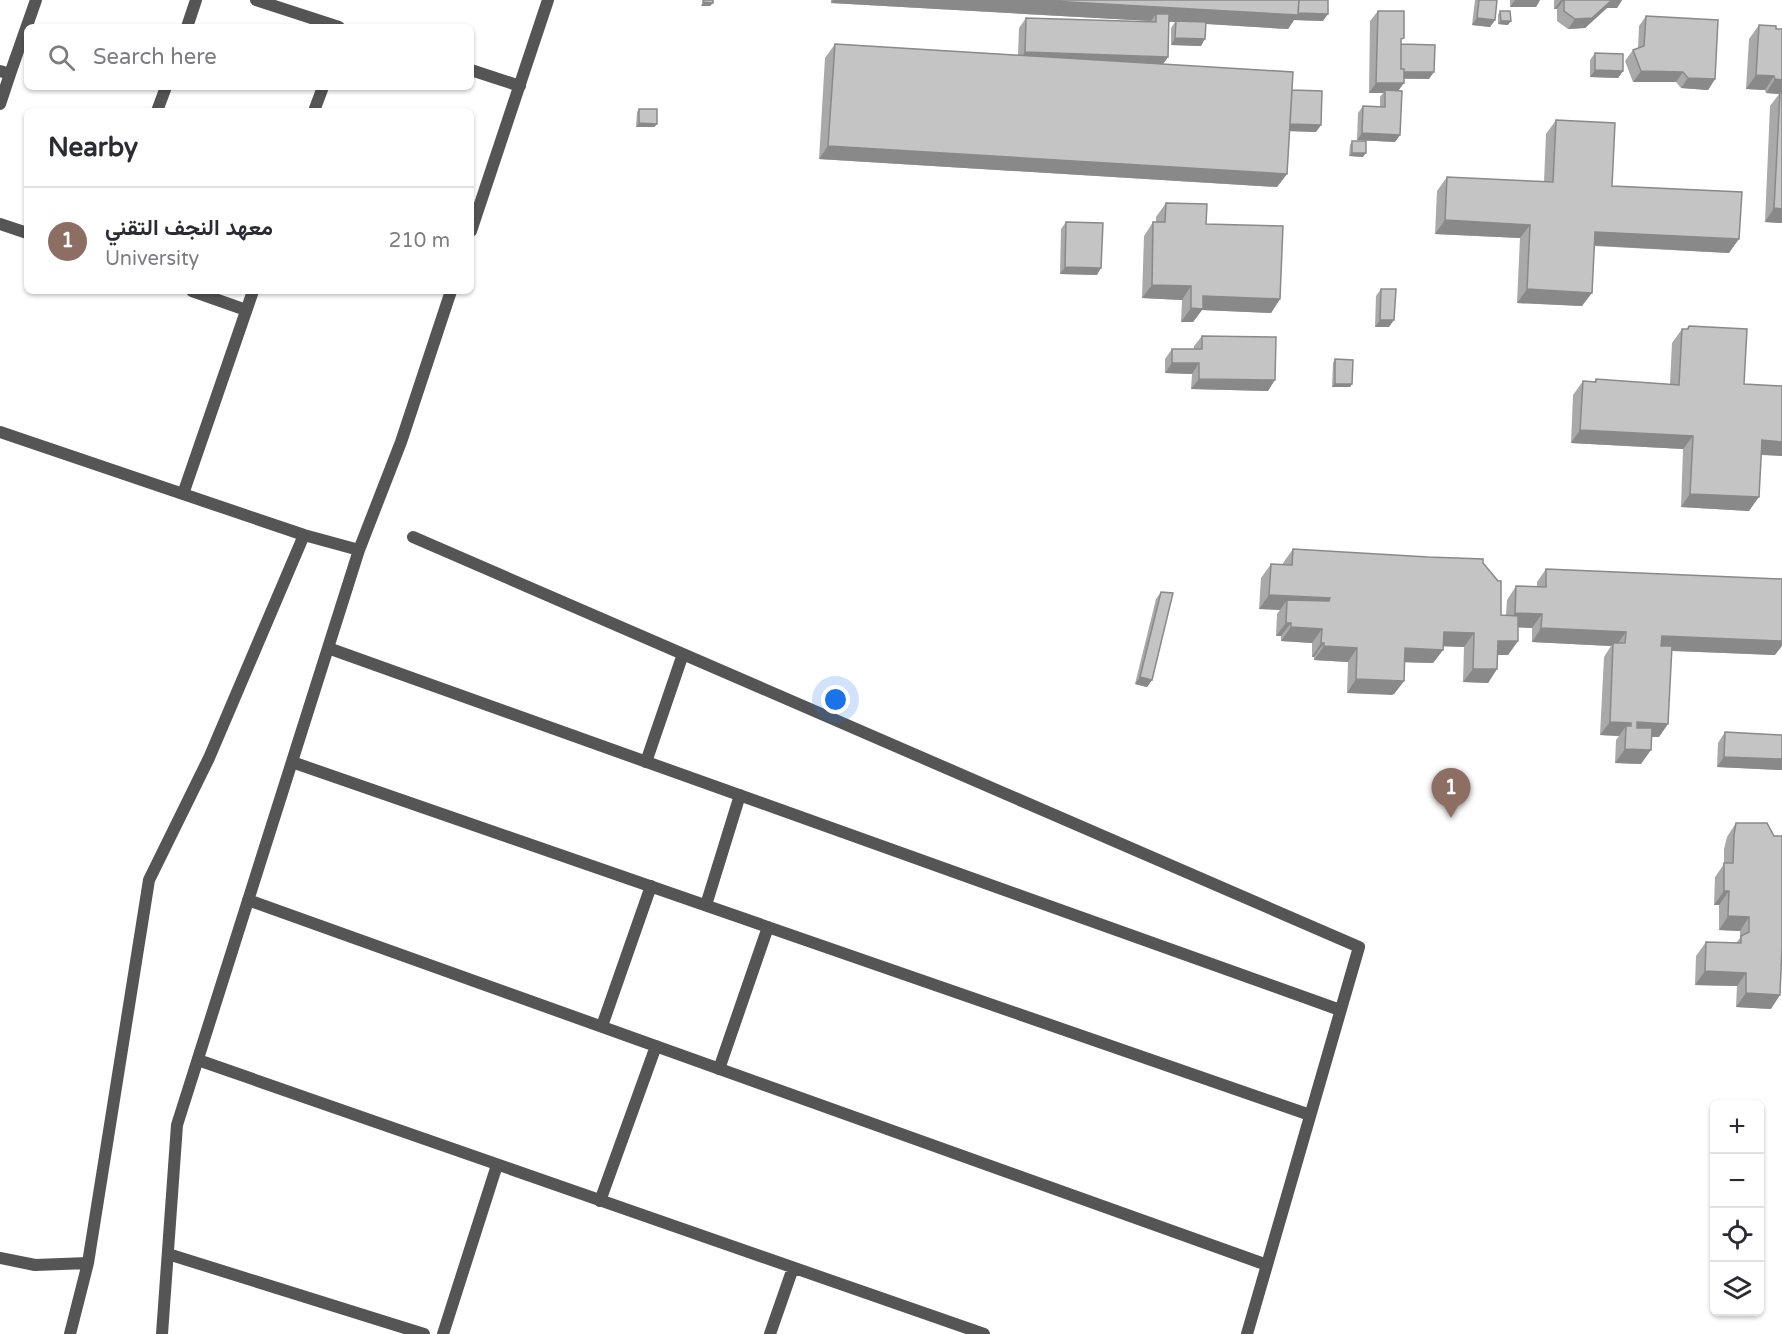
<!DOCTYPE html>
<meta charset="utf-8">
<style>
:root{--surface:#fff;--page:#f7f7f7;--text:#2b2b33;--muted:#7c7c81;--line:#e1e1e2;--accent:#000}
body{margin:0;font-family:"Varela Round",Vazirmatn,sans-serif;background:var(--page);color:var(--text)}
.controls{position:absolute;right:18px;bottom:18px;display:grid;overflow:hidden;border-radius:9px;box-shadow:0 2px 4px #0004}
.controls button{width:54px;height:54px;display:grid;place-items:center;padding:0;border:0;border-bottom:2px solid var(--line);background:var(--surface);color:var(--text);font:30px sans-serif}
.you{position:absolute;left:836px;top:700px;width:21px;height:21px;margin:-15px;border:4px solid #fff;border-radius:50%;background:#1a73e8;box-shadow:0 0 0 9px #1a73e833}
.badge{display:grid;place-items:center;width:39px;height:39px;border-radius:50%;background:var(--accent);color:#fff;font-size:20px;font-weight:700}
.pin{position:absolute;translate:-50% -50px;filter:drop-shadow(0 2px 3px #0008)}
.pin::after{content:'';position:absolute;top:32px;width:21px;height:18px;background:inherit;clip-path:polygon(0 0,100% 0,50% 100%)}
.list{margin:0;padding:0;list-style:none}
h2{display:flex;justify-content:space-between;align-items:center;height:78px;margin:0;padding:0 24px;font-size:26px}
h2 small{font-size:20px;font-weight:400;color:var(--muted)}
.list li{display:grid;grid-template-columns:39px 1fr auto;gap:18px;align-items:center;box-sizing:border-box;height:108px;padding:0 24px;border-top:2px solid var(--line)}
.list b{display:block;font-size:22px;white-space:nowrap}
.list p{margin:0;font-size:20px;white-space:nowrap;color:var(--muted)}
.list em{font-size:20px;font-style:normal;color:var(--muted)}
.icon{flex:none;width:33px;height:33px;fill:none;stroke:currentColor;stroke-width:2;stroke-linecap:round;stroke-linejoin:round}
.map{position:relative;flex:none;width:1782px;height:1334px;overflow:hidden}
.search{position:absolute;background:var(--surface);box-shadow:0 2px 4px #0004;left:24px;top:24px;width:450px;height:66px;display:flex;align-items:center;gap:15px;box-sizing:border-box;padding:0 21px;border-radius:9px;color:var(--muted);font-size:22px}
.panel{position:absolute;background:var(--surface);box-shadow:0 2px 4px #0004;left:24px;top:108px;width:450px;height:186px;border-radius:9px}
.map>svg:first-child{display:block}
.lines{fill:none;stroke-linecap:round;stroke-linejoin:round}
.minor{stroke:#555;stroke-width:12}
.wall{fill:#a9a9a9}
.shaded-wall{fill:#898989}
.building{fill:#c4c4c4;stroke:#898989;stroke-width:1.5}
</style>
<div class="map">
<svg width="1782" height="1334" viewBox="0 0 1782 1334">
<rect width="100%" height="100%" fill="#fff"/>
<g class="lines">
<path class="minor" d="M 256,0 L 339,27
M 187,27 L 196,0
M 471,70 L 520,86
M 0,71 L 10,74 L 36,0
M 0,104 L 10,74
M 157,111 L 166,87
M 314,111 L 323,87
M 0,224 L 27,233
M 471,231 L 548,0
M 192,291 L 246,310
M 0,432 L 304,535 L 359,550
M 183,494 L 253,291
M 413,537 L 1359,947 L 1247,1334
M 328,648 L 1340,1010
M 292,762 L 1310,1115
M 646,762 L 683,654
M 248,900 L 1267,1265
M 706,905 L 740,795
M 602,1026 L 651,886
M 198,1060 L 984,1334
M 719,1069 L 768,927
M 600,1201 L 656,1046
M 168,1254 L 424,1334
M 0,1258 L 35,1265 L 88,1263
M 70,1334 L 88,1263 L 149,880 L 209,758 L 304,535
M 162,1334 L 177,1125 L 359,550 L 401,442 L 451,291
M 443,1334 L 497,1165
M 770,1334 L 793,1268"/>
</g>
<path class="wall" d="M 831,0 L 1328,0 L 1323,21 L 1294,20 L 1288,29 L 1206,24 L 1201,46 L 1171,45 L 1171,28 L 1175,22 L 1169,22 L 1168,57 L 1163,64 L 1292,90 L 1321,125 L 1316,132 L 1290,131 L 1287,174 L 1277,187 L 819,159 L 825,58 L 835,44 L 1018,55 L 1019,28 L 1026,18 L 1150,22 L 1151,21 L 831,3 Z
M 1475,0 L 1497,0 L 1495,20 L 1490,27 L 1472,25 Z
M 1510,0 L 1540,0 L 1536,7 L 1510,7 Z
M 1554,0 L 1622,0 L 1617,8 L 1607,8 L 1585,28 L 1568,29 L 1557,21 L 1557,9 L 1554,9 Z
M 1378,11 L 1401,42 L 1401,44 L 1429,79 L 1404,79 L 1398,91 L 1400,135 L 1395,142 L 1357,140 L 1358,113 L 1363,106 L 1380,106 L 1380,97 L 1383,93 L 1369,93 L 1370,21 Z
M 1500,11 L 1508,25 L 1498,24 L 1498,15 Z
M 1646,16 L 1715,79 L 1708,90 L 1681,88 L 1676,82 L 1633,82 L 1625,61 L 1633,50 L 1638,48 L 1639,26 Z
M 1759,25 L 1776,29 L 1782,29 L 1782,223 L 1765,222 L 1770,106 L 1779,94 L 1766,93 L 1765,90 L 1746,89 L 1749,39 Z
M 1595,53 L 1623,71 L 1618,78 L 1590,77 L 1590,60 Z
M 639,109 L 657,124 L 654,127 L 636,127 L 637,112 Z
M 1556,120 L 1612,186 L 1729,253 L 1594,246 L 1582,306 L 1517,303 L 1520,238 L 1435,234 L 1437,191 L 1447,177 L 1544,182 L 1546,134 Z
M 1352,141 L 1363,157 L 1349,156 L 1350,145 Z
M 1166,203 L 1206,224 L 1280,299 L 1271,313 L 1202,310 L 1193,322 L 1181,322 L 1182,300 L 1142,298 L 1144,236 L 1153,222 L 1156,222 L 1156,217 Z
M 1066,222 L 1097,275 L 1060,274 L 1061,229 Z
M 1381,289 L 1389,327 L 1375,327 L 1376,296 Z
M 1689,326 L 1744,384 L 1782,456 L 1761,455 L 1749,511 L 1681,507 L 1683,449 L 1571,443 L 1573,395 L 1583,381 L 1594,382 L 1596,379 L 1670,384 L 1672,343 L 1682,329 L 1686,329 Z
M 1202,336 L 1268,391 L 1191,389 L 1192,374 L 1165,373 L 1165,359 L 1172,349 L 1194,349 L 1194,346 Z
M 1335,359 L 1352,384 L 1350,387 L 1332,387 L 1333,363 Z
M 1293,549 L 1483,563 L 1501,615 L 1506,615 L 1507,600 L 1516,586 L 1537,587 L 1537,582 L 1546,569 L 1775,655 L 1672,651 L 1659,737 L 1651,737 L 1641,764 L 1615,763 L 1616,740 L 1619,736 L 1600,735 L 1604,657 L 1611,646 L 1532,642 L 1532,628 L 1518,627 L 1518,641 L 1508,655 L 1498,655 L 1497,669 L 1488,683 L 1463,682 L 1464,647 L 1443,646 L 1443,650 L 1433,663 L 1404,662 L 1404,681 L 1394,694 L 1347,693 L 1348,662 L 1314,660 L 1314,657 L 1312,657 L 1312,643 L 1281,641 L 1281,636 L 1276,636 L 1277,614 L 1280,610 L 1259,609 L 1261,578 L 1271,564 L 1283,565 L 1283,563 Z
M 1161,592 L 1152,680 L 1147,687 L 1135,684 L 1156,599 Z
M 1725,732 L 1782,735 L 1782,770 L 1717,767 L 1718,743 Z
M 1736,823 L 1771,1009 L 1736,1007 L 1737,986 L 1695,985 L 1696,956 L 1706,942 L 1736,943 L 1740,938 L 1740,931 L 1719,930 L 1719,905 L 1714,905 L 1715,877 L 1724,864 L 1724,849 L 1727,837 Z"/>
<path class="shaded-wall" d="M 833,0 L 1034,0 L 1297,13 L 1328,14 L 1323,21 L 1294,20 L 1288,29 L 1176,22 L 1176,21 L 1175,22 L 1156,21 L 1156,14 L 1151,21 L 831,3 Z
M 1515,0 L 1540,0 L 1536,7 L 1510,7 Z
M 1561,0 L 1564,0 L 1557,9 L 1554,9 Z
M 1612,0 L 1622,0 L 1617,8 L 1607,8 L 1585,28 L 1568,29 L 1575,19 Z
M 703,2 L 713,3 L 710,6 L 701,6 Z
M 1477,18 L 1495,20 L 1490,27 L 1472,25 Z
M 1501,21 L 1511,21 L 1508,25 L 1498,24 Z
M 1175,38 L 1205,39 L 1201,46 L 1171,45 Z
M 1025,52 L 1168,57 L 1161,67 L 1018,62 Z
M 1595,70 L 1623,71 L 1618,78 L 1590,77 Z
M 1400,71 L 1434,72 L 1429,79 L 1395,78 Z
M 1641,71 L 1683,72 L 1676,82 L 1633,82 Z
M 1756,75 L 1774,76 L 1765,90 L 1746,89 Z
M 1688,78 L 1715,79 L 1708,90 L 1681,88 Z
M 1775,79 L 1782,80 L 1782,94 L 1780,92 L 1779,94 L 1766,93 Z
M 1376,83 L 1404,83 L 1396,94 L 1385,90 L 1383,93 L 1369,93 Z
M 639,123 L 657,124 L 654,127 L 636,127 Z
M 1290,124 L 1321,125 L 1316,132 L 1285,131 Z
M 1362,133 L 1400,135 L 1395,142 L 1357,140 Z
M 828,146 L 1287,174 L 1277,187 L 819,159 Z
M 1352,153 L 1366,153 L 1363,157 L 1349,156 Z
M 1774,208 L 1782,209 L 1782,223 L 1765,222 Z
M 1445,220 L 1530,225 L 1520,238 L 1435,234 Z
M 1595,232 L 1739,239 L 1729,253 L 1585,245 Z
M 1065,267 L 1101,268 L 1097,275 L 1060,274 Z
M 1152,285 L 1191,286 L 1182,300 L 1142,298 Z
M 1527,289 L 1592,293 L 1582,306 L 1517,303 Z
M 1203,296 L 1280,299 L 1271,313 L 1202,310 L 1193,322 L 1181,322 L 1191,308 Z
M 1380,320 L 1394,320 L 1389,327 L 1375,327 Z
M 1172,363 L 1199,363 L 1192,374 L 1165,373 Z
M 1199,379 L 1275,380 L 1268,391 L 1191,389 Z
M 1335,384 L 1352,384 L 1350,387 L 1332,387 Z
M 1580,430 L 1693,436 L 1683,449 L 1571,443 Z
M 1762,440 L 1782,442 L 1782,456 L 1752,454 Z
M 1690,494 L 1759,497 L 1749,511 L 1681,507 Z
M 1269,595 L 1330,598 L 1320,612 L 1287,600 L 1280,610 L 1259,609 Z
M 1515,613 L 1542,614 L 1532,628 L 1505,627 Z
M 1286,623 L 1291,623 L 1281,636 L 1276,636 Z
M 1291,627 L 1322,629 L 1312,643 L 1281,641 Z
M 1541,628 L 1626,632 L 1616,646 L 1613,643 L 1611,646 L 1532,642 Z
M 1444,632 L 1474,633 L 1464,647 L 1434,646 Z
M 1782,633 L 1782,646 L 1775,655 L 1652,650 L 1662,636 Z
M 1498,641 L 1518,641 L 1508,655 L 1488,655 Z
M 1321,643 L 1324,643 L 1314,657 L 1312,657 Z
M 1324,646 L 1357,648 L 1348,662 L 1314,660 Z
M 1405,648 L 1443,650 L 1433,663 L 1395,662 Z
M 1473,669 L 1497,669 L 1488,683 L 1463,682 Z
M 1140,677 L 1152,680 L 1147,687 L 1135,684 Z
M 1356,679 L 1404,681 L 1394,694 L 1392,695 L 1347,693 Z
M 1610,722 L 1631,723 L 1626,730 L 1626,726 L 1619,736 L 1600,735 Z
M 1637,722 L 1668,724 L 1659,737 L 1627,736 Z
M 1625,749 L 1651,750 L 1641,764 L 1615,763 Z
M 1724,757 L 1782,759 L 1782,770 L 1717,767 Z
M 1724,891 L 1729,891 L 1719,905 L 1714,905 Z
M 1728,916 L 1749,917 L 1740,931 L 1719,930 Z
M 1705,971 L 1746,973 L 1737,986 L 1695,985 Z
M 1746,993 L 1780,995 L 1771,1009 L 1736,1007 Z"/>
<path class="building" d="M 703,0 L 713,0 L 713,3 L 703,2 Z
M 1034,0 L 1299,0 L 1298,15 Z
M 1299,0 L 1328,0 L 1328,14 L 1298,13 Z
M 1479,0 L 1497,0 L 1495,20 L 1477,18 Z
M 1564,0 L 1612,0 L 1592,18 L 1575,19 L 1564,11 Z
M 1378,11 L 1404,11 L 1404,38 L 1401,39 L 1401,69 L 1404,69 L 1404,83 L 1376,83 Z
M 1500,11 L 1510,11 L 1511,21 L 1501,21 Z
M 1156,14 L 1169,14 L 1168,57 L 1025,52 L 1026,18 L 1156,22 Z
M 1646,16 L 1718,20 L 1715,79 L 1688,78 L 1683,72 L 1641,71 L 1633,50 L 1644,46 Z
M 1176,21 L 1206,22 L 1205,39 L 1175,38 Z
M 1759,25 L 1776,26 L 1776,29 L 1782,29 L 1782,80 L 1775,79 L 1774,76 L 1756,75 Z
M 835,44 L 1293,72 L 1287,174 L 828,146 Z
M 1401,44 L 1435,45 L 1434,72 L 1404,72 L 1404,69 L 1401,69 Z
M 1595,53 L 1623,54 L 1623,71 L 1595,70 Z
M 1292,90 L 1322,91 L 1321,125 L 1290,124 Z
M 1385,90 L 1402,91 L 1400,135 L 1362,133 L 1363,106 L 1385,107 Z
M 1780,92 L 1782,92 L 1782,209 L 1774,208 Z
M 639,109 L 657,109 L 657,124 L 639,123 Z
M 1556,120 L 1615,123 L 1612,186 L 1742,192 L 1739,239 L 1595,232 L 1592,293 L 1527,289 L 1530,225 L 1445,220 L 1447,177 L 1553,182 Z
M 1352,141 L 1366,141 L 1366,153 L 1352,153 Z
M 1166,203 L 1207,204 L 1206,224 L 1283,226 L 1280,299 L 1203,296 L 1203,309 L 1191,308 L 1191,286 L 1152,285 L 1153,222 L 1165,222 Z
M 1066,222 L 1103,223 L 1101,268 L 1065,267 Z
M 1381,289 L 1396,289 L 1394,320 L 1380,320 Z
M 1689,326 L 1747,329 L 1744,384 L 1782,386 L 1782,442 L 1762,440 L 1759,497 L 1690,494 L 1693,436 L 1580,430 L 1583,381 L 1596,382 L 1596,379 L 1679,385 L 1682,329 L 1688,329 Z
M 1202,336 L 1276,337 L 1275,380 L 1199,379 L 1199,363 L 1172,363 L 1172,349 L 1202,349 Z
M 1335,359 L 1353,360 L 1352,384 L 1335,384 Z
M 1293,549 L 1428,557 L 1483,559 L 1483,563 L 1498,581 L 1501,581 L 1501,615 L 1518,616 L 1518,641 L 1498,641 L 1497,669 L 1473,669 L 1474,633 L 1444,632 L 1443,650 L 1405,648 L 1404,681 L 1356,679 L 1357,648 L 1324,646 L 1324,643 L 1321,643 L 1322,629 L 1291,627 L 1291,623 L 1286,623 L 1287,600 L 1329,601 L 1330,598 L 1269,595 L 1271,564 L 1292,565 Z
M 1546,569 L 1782,579 L 1782,641 L 1662,636 L 1661,646 L 1672,646 L 1668,724 L 1637,722 L 1637,728 L 1652,728 L 1651,750 L 1625,749 L 1626,726 L 1631,726 L 1631,723 L 1610,722 L 1613,643 L 1625,643 L 1626,632 L 1541,628 L 1542,614 L 1515,613 L 1516,586 L 1546,587 Z
M 1161,592 L 1173,593 L 1152,680 L 1140,677 Z
M 1725,732 L 1782,735 L 1782,759 L 1724,757 Z
M 1736,823 L 1767,823 L 1774,836 L 1782,836 L 1782,947 L 1780,995 L 1746,993 L 1746,973 L 1705,971 L 1706,942 L 1741,943 L 1741,936 L 1749,932 L 1749,917 L 1728,916 L 1729,891 L 1724,891 L 1724,863 L 1733,863 L 1734,835 Z"/>
</svg>
<div class="controls">
<button>+</button>
<button>−</button>
<button><svg class="icon" aria-label="locate" viewBox="0 0 24 24"><circle cx="12" cy="12" r="6"/><path d="M12 2v4M12 18v4M2 12h4M18 12h4"/></svg></button>
<button><svg class="icon" aria-label="layers" viewBox="0 0 24 24"><path d="M12 4l9 5-9 5-9-5zM3 14l9 5 9-5"/></svg></button>
</div>
<div class="you"></div>
<div class="pin badge" style="left:1451px;top:818px;background:#8d6e63">1</div>
<div class="search"><svg class="icon" aria-label="search" viewBox="0 0 24 24"><circle cx="10" cy="10" r="6"/><path d="M15 15l6 6"/></svg>Search here</div>
<section class="panel">
<h2>Nearby<small></small></h2>
<ul class="list">
<li><span class="badge" style="background:#8d6e63">1</span><div><b>معهد النجف التقني</b><p>University</p></div><em>210 m</em></li>
</ul>
</section>
</div>
